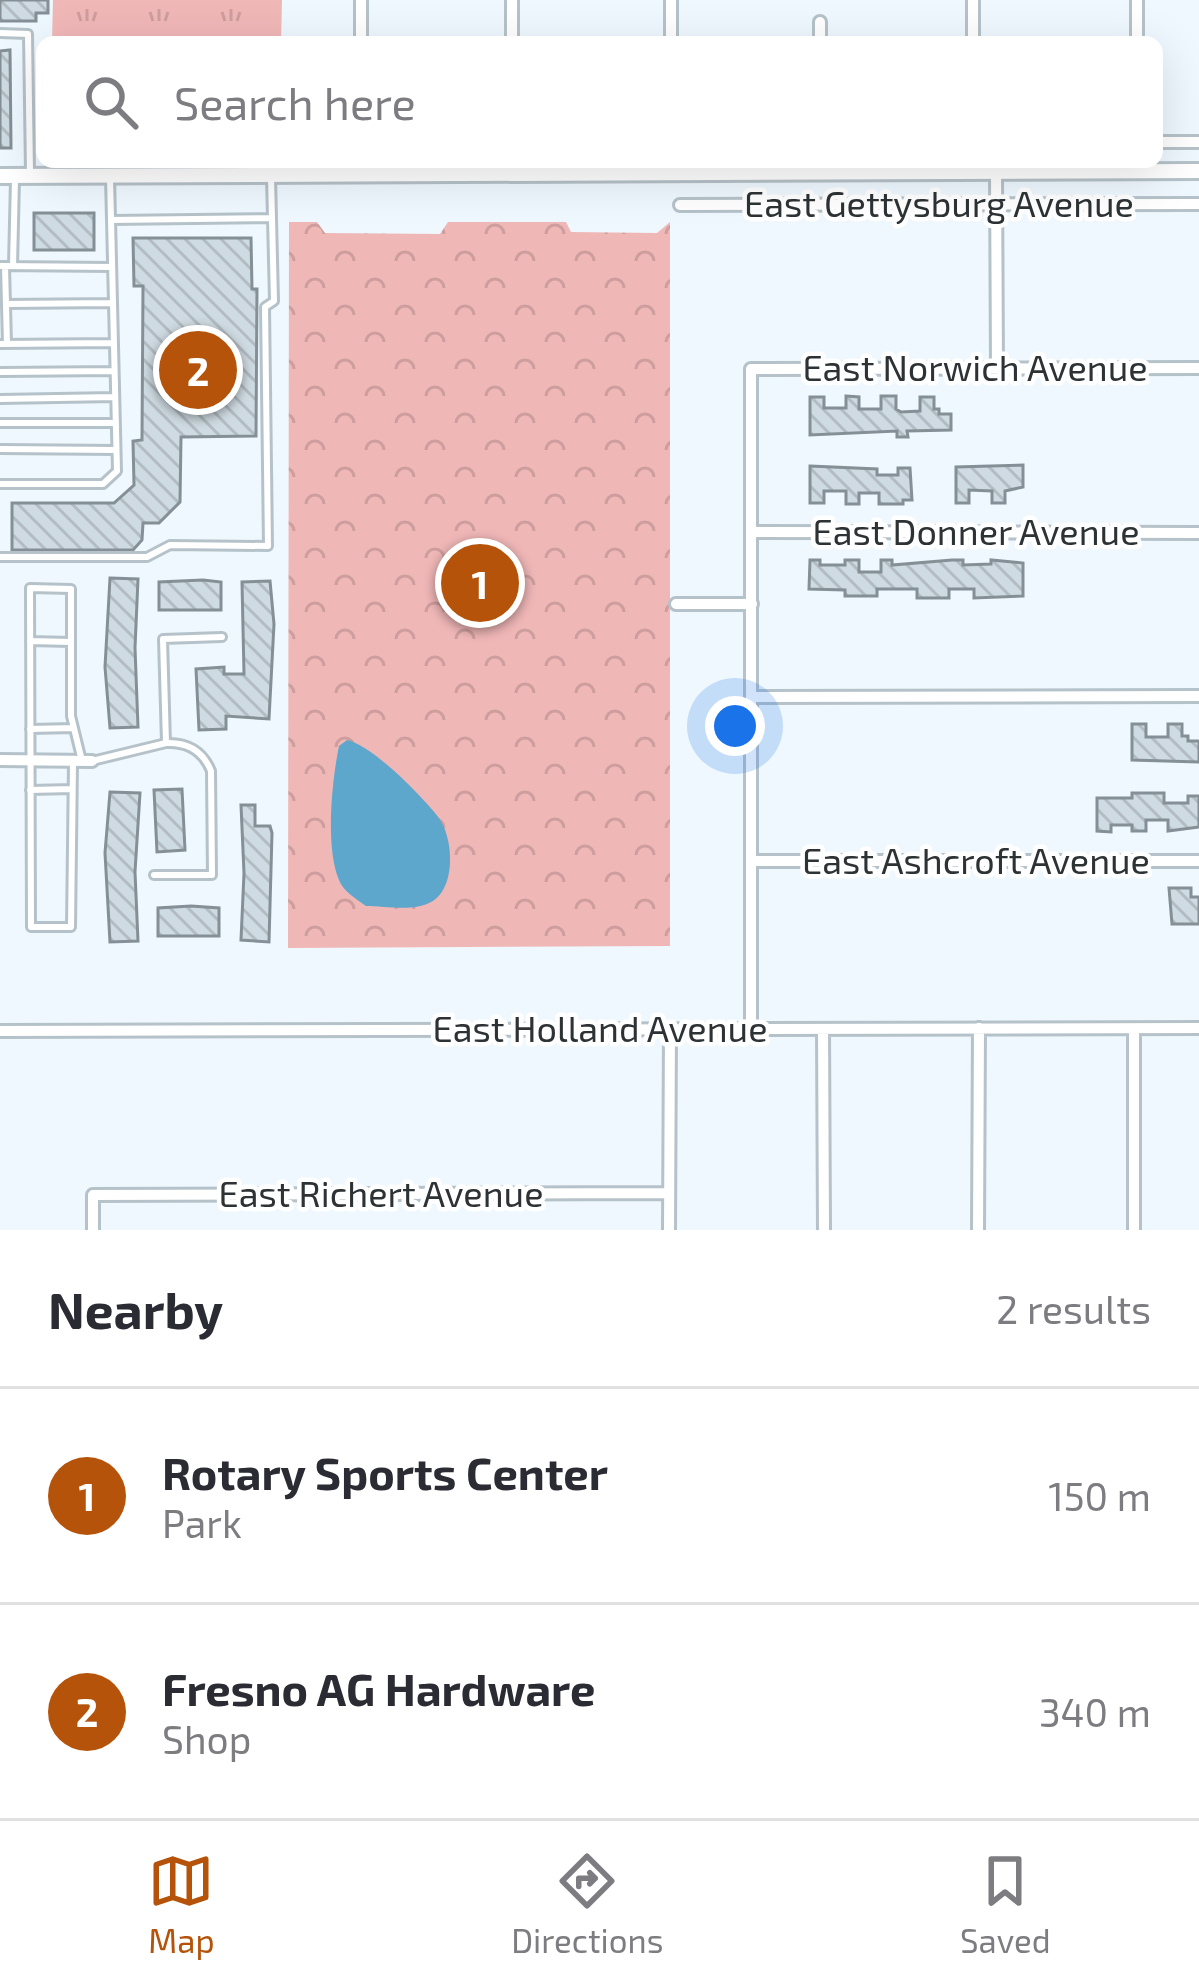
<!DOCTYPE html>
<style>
:root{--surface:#fff;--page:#f7f7f7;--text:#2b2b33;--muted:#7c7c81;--line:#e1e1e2;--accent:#b45309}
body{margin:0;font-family:"Exo 2",sans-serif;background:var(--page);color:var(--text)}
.you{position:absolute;left:735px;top:726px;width:42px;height:42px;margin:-30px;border:9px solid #fff;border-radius:50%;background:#1a73e8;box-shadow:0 0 0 18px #1a73e833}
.badge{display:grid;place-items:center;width:78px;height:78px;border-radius:50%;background:var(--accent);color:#fff;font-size:39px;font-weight:700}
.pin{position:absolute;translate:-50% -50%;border:6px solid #fff;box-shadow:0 3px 12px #0006}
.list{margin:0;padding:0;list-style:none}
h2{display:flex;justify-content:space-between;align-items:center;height:156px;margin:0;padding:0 48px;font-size:51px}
h2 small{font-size:39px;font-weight:400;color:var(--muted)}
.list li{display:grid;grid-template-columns:78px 1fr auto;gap:36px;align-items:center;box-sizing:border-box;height:216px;padding:0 48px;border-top:3px solid var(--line)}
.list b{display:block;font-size:45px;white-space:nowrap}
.list p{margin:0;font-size:39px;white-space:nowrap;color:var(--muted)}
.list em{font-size:39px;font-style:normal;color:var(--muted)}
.icon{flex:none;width:66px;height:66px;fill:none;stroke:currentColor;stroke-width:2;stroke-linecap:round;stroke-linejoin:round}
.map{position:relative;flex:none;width:1199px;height:1230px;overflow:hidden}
.search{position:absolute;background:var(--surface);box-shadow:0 12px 48px #0002;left:36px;right:36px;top:36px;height:132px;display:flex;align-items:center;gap:30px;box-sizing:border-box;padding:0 42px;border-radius:18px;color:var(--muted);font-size:45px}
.sheet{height:588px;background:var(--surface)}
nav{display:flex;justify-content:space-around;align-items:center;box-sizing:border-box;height:168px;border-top:3px solid var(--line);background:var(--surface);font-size:33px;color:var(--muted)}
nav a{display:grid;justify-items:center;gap:6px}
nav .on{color:var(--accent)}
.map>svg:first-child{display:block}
.grass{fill:url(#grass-tufts)}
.park{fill:url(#park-crowns)}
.water{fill:#5da7cd}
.building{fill:url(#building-back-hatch);stroke:#849096;stroke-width:3}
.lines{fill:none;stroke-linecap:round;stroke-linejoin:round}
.service-casing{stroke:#b6c2c9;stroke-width:12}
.minor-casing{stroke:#b6c2c9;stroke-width:16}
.tertiary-casing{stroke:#b6c2c9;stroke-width:20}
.service{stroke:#fff;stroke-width:6}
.minor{stroke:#fff;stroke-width:10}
.tertiary{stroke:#fff;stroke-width:14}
.labels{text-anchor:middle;stroke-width:9;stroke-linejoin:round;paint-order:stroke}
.street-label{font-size:36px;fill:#2d3235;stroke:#fff}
</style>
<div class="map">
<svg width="1199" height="1230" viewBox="0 0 1199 1230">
<defs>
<pattern id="grass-tufts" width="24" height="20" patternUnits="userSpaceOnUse" patternTransform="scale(3)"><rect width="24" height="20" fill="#f0b7b7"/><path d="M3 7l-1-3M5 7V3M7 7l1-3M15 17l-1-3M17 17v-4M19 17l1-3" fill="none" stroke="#ce9e9e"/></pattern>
<pattern id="park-crowns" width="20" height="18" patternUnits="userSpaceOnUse" patternTransform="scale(3)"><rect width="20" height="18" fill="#f0b7b7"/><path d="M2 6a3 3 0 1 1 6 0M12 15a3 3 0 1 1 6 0" fill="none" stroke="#ce9e9e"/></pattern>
<pattern id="building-back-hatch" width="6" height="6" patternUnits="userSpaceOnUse" patternTransform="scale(3)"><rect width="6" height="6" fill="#cfdbe2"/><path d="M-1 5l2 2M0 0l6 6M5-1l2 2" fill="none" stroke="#b2bcc2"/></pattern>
</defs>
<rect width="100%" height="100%" fill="#eef8fe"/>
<path class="grass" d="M 53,0 L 282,0 L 281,42 L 52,42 Z"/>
<path class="park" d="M 289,222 L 317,222 L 325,233 L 440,234 L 448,222 L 566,222 L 571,232 L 657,233 L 670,222 L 670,946 L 288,948 Z"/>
<path class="water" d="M 347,740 C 372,745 423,797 439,818 C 454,839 456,889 431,902 C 414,912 385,906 366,906 C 356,899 343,891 339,880 C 325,847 332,780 339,746 Z"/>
<path class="building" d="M 0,0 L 48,0 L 48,13 L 36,13 L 36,21 L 0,21 Z
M 10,50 L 11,148 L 0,148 L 0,51 Z
M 34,213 L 94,213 L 94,250 L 34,250 Z
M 133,238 L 251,238 L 252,289 L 257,289 L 256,436 L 181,437 L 180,502 L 159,523 L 143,523 L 142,540 L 133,550 L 12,550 L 12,503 L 114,503 L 134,485 L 133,441 L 142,440 L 143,286 L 134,286 Z
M 846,396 L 859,397 L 859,409 L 881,409 L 881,396 L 896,396 L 896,409 L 901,412 L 920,411 L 920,397 L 934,397 L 934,409 L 939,409 L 939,414 L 951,414 L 951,430 L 907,431 L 908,437 L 897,437 L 897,431 L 810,435 L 810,397 L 824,397 L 824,408 L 846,408 Z
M 1023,465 L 1023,487 L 1005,491 L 1005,503 L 992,503 L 992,491 L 969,490 L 969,503 L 956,503 L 956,467 Z
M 810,466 L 877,469 L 877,475 L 898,475 L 898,468 L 910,468 L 912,500 L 903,500 L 903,504 L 879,504 L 879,493 L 859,493 L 859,504 L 846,504 L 846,491 L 824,491 L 824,503 L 810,503 Z
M 810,560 L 820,560 L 820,565 L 845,565 L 845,560 L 859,560 L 859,572 L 881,572 L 881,560 L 892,560 L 892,565 L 952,560 L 963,560 L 963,565 L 991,564 L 991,560 L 1023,563 L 1023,596 L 974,598 L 974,589 L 949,589 L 949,598 L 917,598 L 917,589 L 877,589 L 877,596 L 845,596 L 845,590 L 809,589 Z
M 110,578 L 138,579 L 135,648 L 138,727 L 110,728 L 105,667 Z
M 203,580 L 221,582 L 221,610 L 159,610 L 159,582 Z
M 270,581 L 274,624 L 269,719 L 226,716 L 226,729 L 199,730 L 196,669 L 224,667 L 224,674 L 244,674 L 242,582 Z
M 1132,724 L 1146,724 L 1146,737 L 1168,737 L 1168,724 L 1182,724 L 1182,736 L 1188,736 L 1188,741 L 1199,741 L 1199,762 L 1132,760 Z
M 182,789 L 185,850 L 157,852 L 154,790 Z
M 110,792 L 140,793 L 135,872 L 138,941 L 110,942 L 105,853 Z
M 1132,793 L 1164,793 L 1164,803 L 1188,803 L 1188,796 L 1199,796 L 1199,827 L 1168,831 L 1168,820 L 1146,820 L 1146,831 L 1132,831 L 1132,825 L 1111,825 L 1111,832 L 1097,831 L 1097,798 L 1132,798 Z
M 241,805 L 255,805 L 255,826 L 270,826 L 272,833 L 269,942 L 241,940 L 244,873 Z
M 1169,888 L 1191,888 L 1191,897 L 1199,897 L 1199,924 L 1172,924 Z
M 191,906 L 219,908 L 219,936 L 158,936 L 158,908 Z"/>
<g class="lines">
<defs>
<path id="service" d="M 0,33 L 28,34 L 30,172
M 111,220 L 272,218
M 0,266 L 112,267
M 5,266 L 7,344
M 13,266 L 15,179
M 6,304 L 113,303
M 0,344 L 114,343
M 0,372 L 114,371
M 0,399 L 115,397
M 0,423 L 115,423
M 0,449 L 116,450
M 0,484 L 103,484 L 117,471 L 110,177
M 0,557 L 147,557 L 170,545 L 268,546 L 265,307 L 274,301 L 271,177
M 30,641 L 71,642
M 30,729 L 74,728
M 92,761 L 166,743 L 163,639 L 222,637
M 73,763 L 71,927 L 31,927 L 30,588 L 71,589 L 71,716 L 82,761
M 30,790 L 72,789
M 154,875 L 212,875 L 211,771 C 203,751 187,742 166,743"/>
<path id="minor" d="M 820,22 L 820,42
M 361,42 L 361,0
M 512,42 L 512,0
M 671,42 L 671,0
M 973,42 L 973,0
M 1137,42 L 1137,0
M 1157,142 L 1199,142
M 996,171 L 997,368
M 680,205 L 1199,204
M 752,532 L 1199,533
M 676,604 L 752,604
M 752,697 L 1199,696
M 0,760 L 92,761
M 752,861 L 1199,861
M 751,1029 L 751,369 L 1199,368
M 823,1029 L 824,1230
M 0,1031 L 1199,1028
M 93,1230 L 93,1195 L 669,1193
M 669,1230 L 670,1029
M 978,1230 L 979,1028
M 1134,1230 L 1134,1029"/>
<path id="tertiary" d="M 0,176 L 1199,171"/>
</defs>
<use href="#service" class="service-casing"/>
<use href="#minor" class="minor-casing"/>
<use href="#tertiary" class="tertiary-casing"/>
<use href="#service" class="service"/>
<use href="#minor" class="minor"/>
<use href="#tertiary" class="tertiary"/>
</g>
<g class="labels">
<g class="street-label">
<text x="939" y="217">East Gettysburg Avenue</text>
<text x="975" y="381">East Norwich Avenue</text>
<text x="976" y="545">East Donner Avenue</text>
<text x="976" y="874">East Ashcroft Avenue</text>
<text x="600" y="1042">East Holland Avenue</text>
<text x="381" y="1207">East Richert Avenue</text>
</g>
</g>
</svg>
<div class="you"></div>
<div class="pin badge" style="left:480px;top:583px">1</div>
<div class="pin badge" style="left:198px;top:370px">2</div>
<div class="search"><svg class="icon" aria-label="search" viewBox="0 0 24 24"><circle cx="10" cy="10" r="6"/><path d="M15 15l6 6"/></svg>Search here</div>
</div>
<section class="sheet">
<h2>Nearby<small>2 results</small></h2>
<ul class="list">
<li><span class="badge">1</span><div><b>Rotary Sports Center</b><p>Park</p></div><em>150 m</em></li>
<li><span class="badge">2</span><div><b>Fresno AG Hardware</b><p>Shop</p></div><em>340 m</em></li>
</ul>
</section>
<nav>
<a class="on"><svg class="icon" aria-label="map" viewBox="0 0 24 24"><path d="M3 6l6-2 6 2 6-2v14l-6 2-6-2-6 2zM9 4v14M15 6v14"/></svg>Map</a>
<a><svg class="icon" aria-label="directions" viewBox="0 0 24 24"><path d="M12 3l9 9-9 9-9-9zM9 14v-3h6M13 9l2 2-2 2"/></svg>Directions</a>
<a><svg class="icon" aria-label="saved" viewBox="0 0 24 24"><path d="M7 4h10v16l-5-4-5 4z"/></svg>Saved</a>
</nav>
